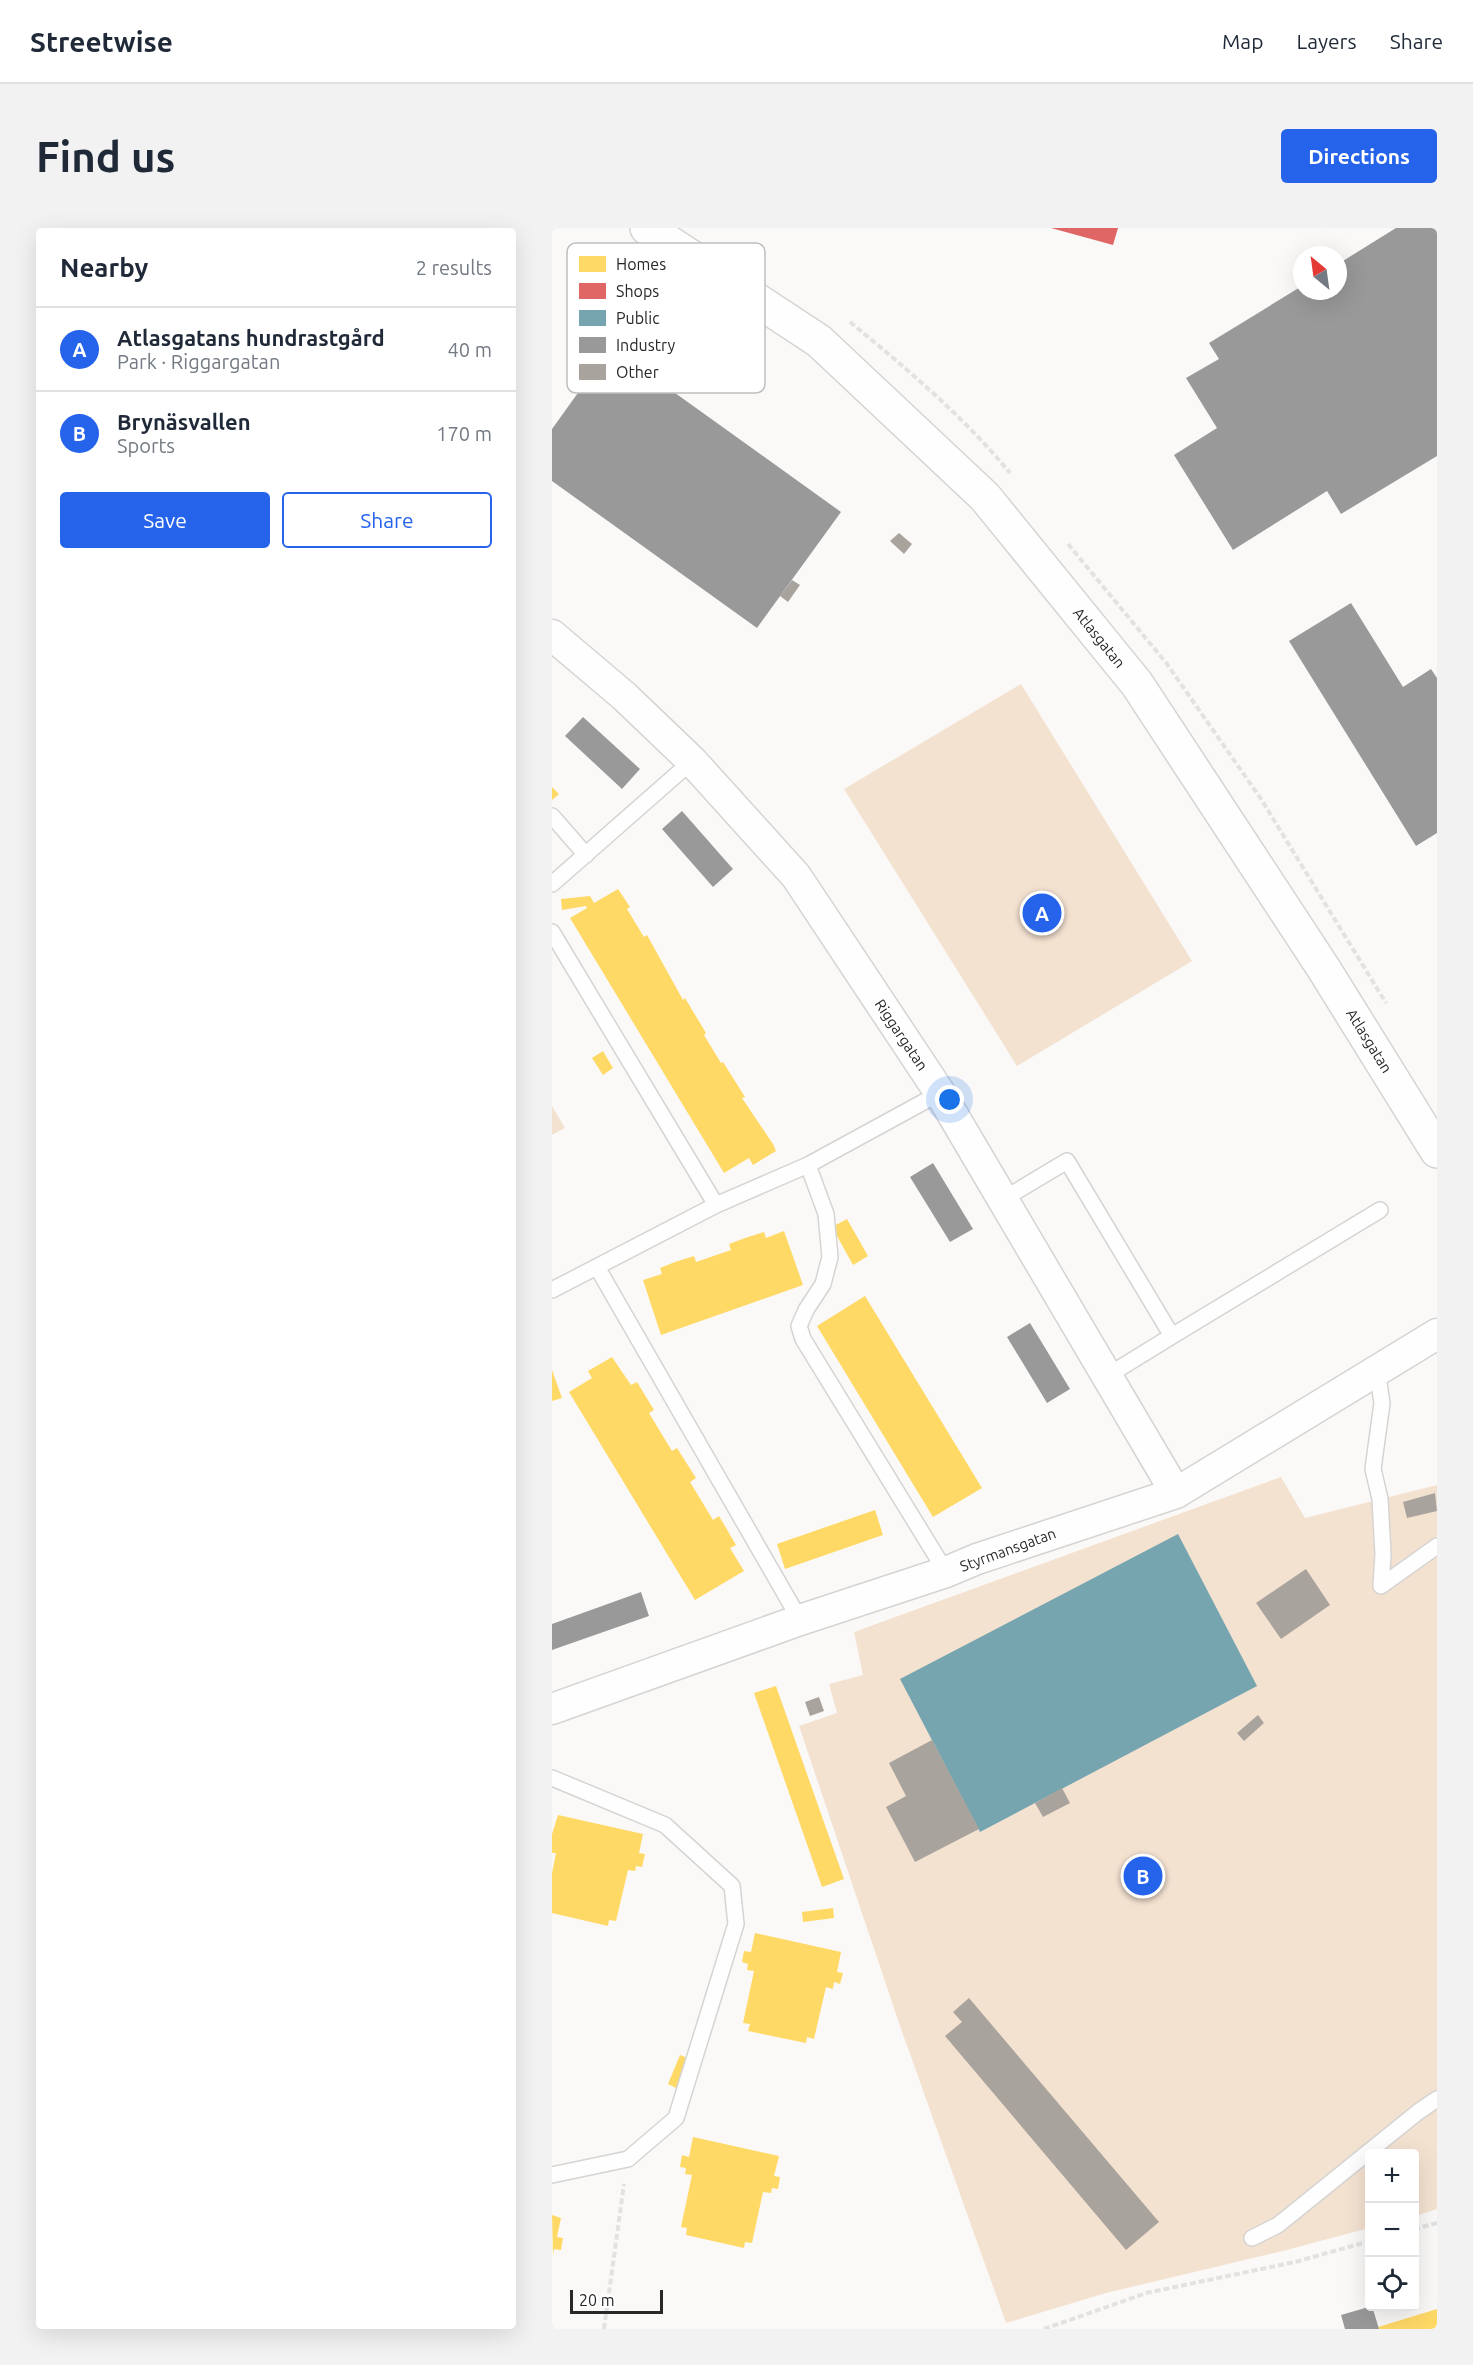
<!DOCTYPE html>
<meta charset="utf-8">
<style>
:root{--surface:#fff;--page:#f2f2f3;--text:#1f2937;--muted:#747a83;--line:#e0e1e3;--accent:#2563eb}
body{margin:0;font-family:Ubuntu,sans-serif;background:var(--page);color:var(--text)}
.controls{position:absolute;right:18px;bottom:18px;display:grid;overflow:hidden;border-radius:6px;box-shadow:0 6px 24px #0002}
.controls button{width:54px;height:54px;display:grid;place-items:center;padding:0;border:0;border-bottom:2px solid var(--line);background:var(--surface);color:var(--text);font:30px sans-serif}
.compass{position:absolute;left:741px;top:18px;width:54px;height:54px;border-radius:50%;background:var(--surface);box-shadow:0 6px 24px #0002;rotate:331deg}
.scale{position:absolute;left:18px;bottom:15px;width:93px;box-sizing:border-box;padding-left:6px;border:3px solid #292826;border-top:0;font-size:16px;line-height:21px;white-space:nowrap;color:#292826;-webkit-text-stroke:4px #fff;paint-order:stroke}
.you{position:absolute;left:398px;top:872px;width:21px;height:21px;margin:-15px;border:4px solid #fff;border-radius:50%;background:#1a73e8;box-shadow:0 0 0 9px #1a73e833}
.badge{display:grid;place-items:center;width:39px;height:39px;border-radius:50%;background:var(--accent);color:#fff;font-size:20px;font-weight:700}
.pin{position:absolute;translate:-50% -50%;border:3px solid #fff;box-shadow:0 2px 6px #0006}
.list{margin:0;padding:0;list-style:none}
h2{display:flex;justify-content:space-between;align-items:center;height:78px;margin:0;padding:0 24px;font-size:26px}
h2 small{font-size:20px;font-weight:400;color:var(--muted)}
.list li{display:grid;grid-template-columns:39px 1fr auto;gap:18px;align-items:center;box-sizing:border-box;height:84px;padding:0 24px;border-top:2px solid var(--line)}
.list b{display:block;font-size:22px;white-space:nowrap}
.list p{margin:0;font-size:20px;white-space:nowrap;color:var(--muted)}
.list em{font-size:20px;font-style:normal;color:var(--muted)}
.actions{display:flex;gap:12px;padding:18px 24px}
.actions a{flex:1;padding:14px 0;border:2px solid var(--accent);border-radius:6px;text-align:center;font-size:21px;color:var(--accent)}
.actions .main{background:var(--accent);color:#fff}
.icon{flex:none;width:33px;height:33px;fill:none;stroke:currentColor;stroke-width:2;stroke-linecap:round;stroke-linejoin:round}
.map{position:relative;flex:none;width:885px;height:2101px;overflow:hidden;border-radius:6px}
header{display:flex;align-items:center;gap:36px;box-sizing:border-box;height:84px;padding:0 30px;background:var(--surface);border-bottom:2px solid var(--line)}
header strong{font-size:28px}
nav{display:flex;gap:33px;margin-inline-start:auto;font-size:21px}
.intro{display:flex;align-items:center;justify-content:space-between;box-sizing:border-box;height:144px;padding:0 36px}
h1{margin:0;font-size:42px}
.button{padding:15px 27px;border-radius:6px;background:var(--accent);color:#fff;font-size:21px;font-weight:700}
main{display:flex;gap:36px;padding:0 36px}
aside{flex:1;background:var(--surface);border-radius:6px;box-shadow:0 6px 24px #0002}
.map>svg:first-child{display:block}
.green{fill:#f4e2d1}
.homes{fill:#ffd966}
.shops{fill:#e06666}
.public{fill:#76a5af}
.industry{fill:#999}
.building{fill:#a9a39d}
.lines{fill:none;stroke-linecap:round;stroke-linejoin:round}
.lane-casing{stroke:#d6d4d2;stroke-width:18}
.street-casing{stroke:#d6d4d2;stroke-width:33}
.secondary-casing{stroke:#d6d4d2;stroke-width:36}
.path{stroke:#e2e2e2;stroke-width:4;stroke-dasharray:6 3;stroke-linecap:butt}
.lane{stroke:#fefefe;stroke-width:15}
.street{stroke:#fefefe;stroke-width:30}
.secondary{stroke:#fefefe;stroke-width:33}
.labels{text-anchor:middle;stroke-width:6;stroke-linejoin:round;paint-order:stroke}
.street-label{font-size:15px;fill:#292826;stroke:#fff}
.key{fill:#fff;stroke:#bfbebe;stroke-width:1.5}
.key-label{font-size:16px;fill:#292826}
</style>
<header>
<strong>Streetwise</strong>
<nav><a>Map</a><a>Layers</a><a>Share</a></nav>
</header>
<div class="intro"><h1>Find us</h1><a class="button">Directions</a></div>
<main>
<aside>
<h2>Nearby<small>2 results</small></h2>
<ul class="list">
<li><span class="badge">A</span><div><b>Atlasgatans hundrastgård</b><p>Park · Riggargatan</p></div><em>40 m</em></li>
<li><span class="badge">B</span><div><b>Brynäsvallen</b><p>Sports</p></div><em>170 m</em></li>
</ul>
<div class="actions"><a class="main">Save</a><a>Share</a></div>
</aside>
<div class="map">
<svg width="885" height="2101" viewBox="0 0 885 2101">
<rect width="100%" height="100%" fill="#fbf9f7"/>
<path class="green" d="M 469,456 L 640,733 L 465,838 L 292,561 Z
M 0,878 L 13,900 L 0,907 Z
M 729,1249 L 753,1290 L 885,1257 L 885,1981 L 863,1988 L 862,1926 L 818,1926 L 817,2000 L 731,2023 L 554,2065 L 454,2095 L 348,1798 L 247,1498 L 285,1485 L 277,1456 L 311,1447 L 302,1404 Z"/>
<path class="homes" d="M 0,559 L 7,566 L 0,572 Z
M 66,661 L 78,679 L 75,681 L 92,709 L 95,707 L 131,772 L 133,770 L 154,805 L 152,807 L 169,835 L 171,834 L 193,869 L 190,870 L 221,916 L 224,923 L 201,937 L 197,930 L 172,945 L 18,690 L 35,680 L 34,678 L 10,682 L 9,671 L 38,668 L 42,675 Z
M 51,823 L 61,840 L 51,847 L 40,830 Z
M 295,991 L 316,1028 L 301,1037 L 280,999 Z
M 232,1003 L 251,1057 L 109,1107 L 91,1052 L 110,1046 L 108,1040 L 123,1034 L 142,1028 L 144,1034 L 179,1022 L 177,1016 L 193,1010 L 212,1004 L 214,1010 Z
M 313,1068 L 430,1260 L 381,1289 L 265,1098 Z
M 60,1129 L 79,1157 L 85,1154 L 102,1182 L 97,1185 L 120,1223 L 125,1220 L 144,1250 L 138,1254 L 161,1292 L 167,1288 L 184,1317 L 178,1320 L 192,1343 L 143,1372 L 17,1164 L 40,1150 L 36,1143 Z
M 0,1142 L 10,1170 L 0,1173 Z
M 323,1282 L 331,1307 L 233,1341 L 225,1316 Z
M 224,1458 L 292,1651 L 270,1659 L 202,1465 Z
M 6,1587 L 91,1606 L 87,1625 L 93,1626 L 90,1639 L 84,1638 L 83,1643 L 76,1642 L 64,1693 L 57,1692 L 56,1698 L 0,1685 L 0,1645 L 4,1625 L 0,1625 L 0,1606 Z
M 281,1680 L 282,1690 L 251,1694 L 250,1684 Z
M 203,1705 L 289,1724 L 285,1744 L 291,1745 L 288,1756 L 282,1754 L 281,1761 L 274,1759 L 262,1811 L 255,1809 L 254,1815 L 196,1803 L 198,1796 L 191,1795 L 202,1743 L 195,1742 L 196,1736 L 190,1734 L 192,1723 L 199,1724 Z
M 128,1827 L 138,1831 L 126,1861 L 116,1856 Z
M 141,1909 L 227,1928 L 222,1948 L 228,1949 L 226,1961 L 220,1960 L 219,1965 L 211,1964 L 200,2015 L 193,2014 L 192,2020 L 134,2007 L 135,2000 L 129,1999 L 140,1947 L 133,1946 L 134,1940 L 128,1939 L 130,1927 L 137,1929 Z
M 0,1987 L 9,1990 L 5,2009 L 11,2010 L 9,2022 L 2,2021 L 1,2027 Z
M 885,2081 L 885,2101 L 827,2101 L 826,2099 Z"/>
<path class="shops" d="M 499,0 L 566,0 L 561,17 Z"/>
<path class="public" d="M 626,1306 L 705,1458 L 428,1604 L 348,1451 Z"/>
<path class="industry" d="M 844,0 L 885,0 L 885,228 L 789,286 L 775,263 L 681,322 L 622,227 L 665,200 L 634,150 L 667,131 L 657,115 L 750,58 L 750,63 L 786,63 L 786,36 Z
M 59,119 L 289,284 L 205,400 L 0,253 L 0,201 Z
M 799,375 L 851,459 L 879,441 L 885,450 L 885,605 L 864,618 L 737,413 Z
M 31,489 L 88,541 L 70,561 L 13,508 Z
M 130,583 L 181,641 L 161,659 L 110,601 Z
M 381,935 L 421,1001 L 398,1014 L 358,949 Z
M 478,1095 L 518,1161 L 495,1175 L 455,1109 Z
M 89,1364 L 97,1388 L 0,1422 L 0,1396 Z
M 820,2078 L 827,2101 L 793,2101 L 789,2087 Z"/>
<path class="building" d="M 347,305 L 360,316 L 352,326 L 338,313 Z
M 240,352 L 248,357 L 236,374 L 228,368 Z
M 883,1265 L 885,1283 L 855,1290 L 851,1274 Z
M 754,1341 L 778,1377 L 729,1411 L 704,1375 Z
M 267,1469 L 272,1483 L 258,1488 L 253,1474 Z
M 706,1487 L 712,1495 L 692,1513 L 685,1505 Z
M 380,1512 L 427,1601 L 363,1634 L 334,1579 L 354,1568 L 337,1535 Z
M 510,1560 L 518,1575 L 491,1589 L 483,1575 Z
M 417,1770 L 607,1994 L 574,2022 L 393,1808 L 410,1794 L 401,1784 Z"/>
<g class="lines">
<defs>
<path id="lane" d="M 0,588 L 34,627
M 0,656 L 140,533
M 0,704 L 164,977
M 256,937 L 274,986 L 278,1029 L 271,1056 L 254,1082 L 247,1098 L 251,1111 L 394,1344
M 450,972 L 515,933 L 620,1108 L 555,1148
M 45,1039 L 248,1392
M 0,1062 L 164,977 L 256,937 L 388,865
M 620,1108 L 828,982
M 825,1142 L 830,1175 L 821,1241 L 828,1271 L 831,1326 L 829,1358 L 885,1318
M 0,1550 L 113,1597 L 180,1658 L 184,1696 L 124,1890 L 76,1931 L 0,1947
M 700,2010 L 726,1997 L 866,1884 L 885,1871"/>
<path id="street" d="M 0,407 L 72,468 L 140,533 L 244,648 L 388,865 L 624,1265
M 0,1481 L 248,1392 L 394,1344 L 425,1331 L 624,1265 L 885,1106"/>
<path id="secondary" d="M 95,0 L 267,113 L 433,269 L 585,456 L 772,741 L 885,923"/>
</defs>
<use href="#lane" class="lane-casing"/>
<use href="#street" class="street-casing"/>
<use href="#secondary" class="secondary-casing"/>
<path class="path" d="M 298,94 C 355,141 411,188 458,245
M 516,316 L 615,436 L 709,571 L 834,775
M 862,2001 L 885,1995
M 52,2101 L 72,1956
M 492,2101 L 594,2065 L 743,2034 L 818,2013"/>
<use href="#lane" class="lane"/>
<use href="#street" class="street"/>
<use href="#secondary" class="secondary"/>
</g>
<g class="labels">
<g class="street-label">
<text transform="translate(547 410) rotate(51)" y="5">Atlasgatan</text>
<text transform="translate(349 807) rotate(56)" y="5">Riggargatan</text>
<text transform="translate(817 813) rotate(58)" y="5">Atlasgatan</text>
<text transform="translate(456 1322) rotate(-20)" y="5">Styrmansgatan</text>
</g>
</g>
<rect x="15" y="15" width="198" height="150" rx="9" class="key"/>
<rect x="27" y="28" width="27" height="16" fill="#ffd966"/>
<rect x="27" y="55" width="27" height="16" fill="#e06666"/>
<rect x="27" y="82" width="27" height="16" fill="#76a5af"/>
<rect x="27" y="109" width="27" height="16" fill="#999"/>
<rect x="27" y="136" width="27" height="16" fill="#a9a39d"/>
<g class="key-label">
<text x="64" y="42">Homes</text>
<text x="64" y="69">Shops</text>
<text x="64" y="96">Public</text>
<text x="64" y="123">Industry</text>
<text x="64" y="150">Other</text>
</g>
</svg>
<div class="controls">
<button>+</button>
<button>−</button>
<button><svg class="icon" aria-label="locate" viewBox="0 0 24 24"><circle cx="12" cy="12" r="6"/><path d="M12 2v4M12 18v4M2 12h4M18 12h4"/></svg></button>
</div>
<svg class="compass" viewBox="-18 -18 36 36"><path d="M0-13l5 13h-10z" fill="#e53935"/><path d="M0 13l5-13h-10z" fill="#747a83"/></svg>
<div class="scale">20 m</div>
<div class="you"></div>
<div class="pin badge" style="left:490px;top:685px">A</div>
<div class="pin badge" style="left:591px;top:1648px">B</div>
</div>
</main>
